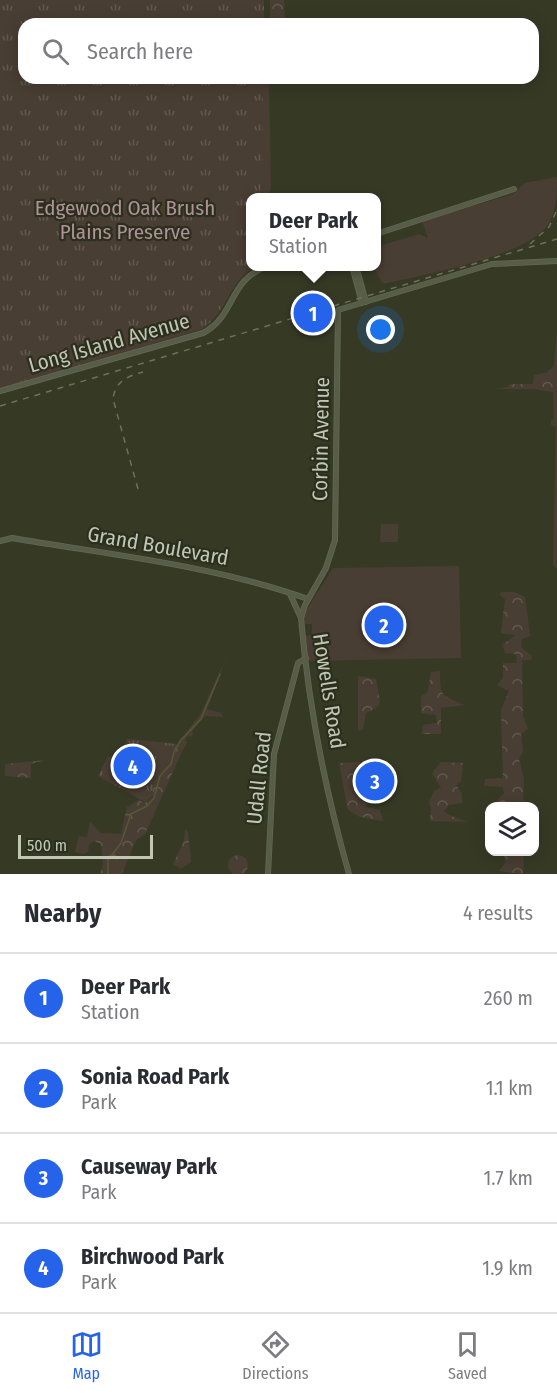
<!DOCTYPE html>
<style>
:root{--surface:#fff;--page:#f2f2f3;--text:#2b2b33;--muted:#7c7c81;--line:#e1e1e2;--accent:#2563eb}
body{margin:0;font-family:"Fira Sans Condensed",sans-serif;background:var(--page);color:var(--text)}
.controls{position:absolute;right:18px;bottom:18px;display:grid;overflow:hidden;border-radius:12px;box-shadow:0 3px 15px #0003}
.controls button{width:54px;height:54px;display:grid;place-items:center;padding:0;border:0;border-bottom:2px solid var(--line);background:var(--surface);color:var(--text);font:30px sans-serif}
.scale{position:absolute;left:18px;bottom:15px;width:135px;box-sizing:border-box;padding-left:6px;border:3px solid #c2c6b4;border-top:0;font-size:16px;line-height:21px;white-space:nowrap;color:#c2c6b4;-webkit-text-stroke:4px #2c2f1e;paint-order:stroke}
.you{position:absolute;left:381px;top:330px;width:21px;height:21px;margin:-15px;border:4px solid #fff;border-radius:50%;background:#1a73e8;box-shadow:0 0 0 9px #1a73e833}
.badge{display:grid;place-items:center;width:39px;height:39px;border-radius:50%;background:var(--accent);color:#fff;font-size:20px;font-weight:700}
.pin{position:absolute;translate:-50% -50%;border:3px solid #fff;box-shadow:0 2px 6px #0006}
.popup{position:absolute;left:246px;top:193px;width:135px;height:78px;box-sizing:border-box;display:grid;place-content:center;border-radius:12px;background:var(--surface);filter:drop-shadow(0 2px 4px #0005);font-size:20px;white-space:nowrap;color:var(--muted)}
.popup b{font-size:22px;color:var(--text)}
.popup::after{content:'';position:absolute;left:50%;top:100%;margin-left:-12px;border:12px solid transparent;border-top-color:var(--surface)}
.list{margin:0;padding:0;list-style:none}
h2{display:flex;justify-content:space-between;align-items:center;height:78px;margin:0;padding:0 24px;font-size:26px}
h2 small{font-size:20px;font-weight:400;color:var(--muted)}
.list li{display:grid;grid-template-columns:39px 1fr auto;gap:18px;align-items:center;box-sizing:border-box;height:90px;padding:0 24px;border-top:2px solid var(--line)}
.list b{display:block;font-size:22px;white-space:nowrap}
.list p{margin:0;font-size:20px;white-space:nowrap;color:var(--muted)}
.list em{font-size:20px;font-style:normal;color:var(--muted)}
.icon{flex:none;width:33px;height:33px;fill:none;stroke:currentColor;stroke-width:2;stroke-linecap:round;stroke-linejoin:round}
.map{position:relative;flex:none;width:557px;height:874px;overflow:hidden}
.search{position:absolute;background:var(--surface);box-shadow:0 3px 15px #0003;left:18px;right:18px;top:18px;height:66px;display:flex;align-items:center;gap:15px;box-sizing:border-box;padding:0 21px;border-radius:18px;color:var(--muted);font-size:22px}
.sheet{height:438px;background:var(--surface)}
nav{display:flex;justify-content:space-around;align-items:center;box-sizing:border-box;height:84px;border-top:2px solid var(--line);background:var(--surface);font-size:16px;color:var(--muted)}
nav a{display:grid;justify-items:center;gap:3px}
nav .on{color:var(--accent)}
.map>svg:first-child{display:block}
.grass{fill:#493e33}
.forest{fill:url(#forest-crowns)}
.park{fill:url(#park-tufts)}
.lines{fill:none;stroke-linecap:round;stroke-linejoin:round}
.stream{stroke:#535835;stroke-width:1.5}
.secondary-casing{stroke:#656857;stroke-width:6}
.secondary{stroke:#585d47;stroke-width:4.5}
.rail{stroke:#6d715b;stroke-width:1.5;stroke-dasharray:6 6;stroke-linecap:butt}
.labels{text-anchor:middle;stroke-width:4.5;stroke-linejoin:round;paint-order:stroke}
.park-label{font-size:21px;fill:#af9297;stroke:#2c2f1e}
.street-label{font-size:21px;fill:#c2c6b4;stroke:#2c2f1e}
</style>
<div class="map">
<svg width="557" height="874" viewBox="0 0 557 874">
<defs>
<pattern id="forest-crowns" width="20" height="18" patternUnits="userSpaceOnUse" patternTransform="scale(1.5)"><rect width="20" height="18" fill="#493e33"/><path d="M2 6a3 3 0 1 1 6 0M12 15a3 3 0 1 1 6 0" fill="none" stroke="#62584e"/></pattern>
<pattern id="park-tufts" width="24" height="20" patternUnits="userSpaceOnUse" patternTransform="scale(1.5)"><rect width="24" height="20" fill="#493e33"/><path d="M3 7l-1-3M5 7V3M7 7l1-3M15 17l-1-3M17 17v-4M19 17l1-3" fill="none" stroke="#62584e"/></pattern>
</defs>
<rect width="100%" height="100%" fill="#363a25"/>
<path class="grass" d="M 260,78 L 269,78 L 271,187 L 268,197 L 257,197 Z
M 557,177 C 557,194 557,212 547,226 C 524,257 422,275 383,284 L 373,267 L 376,266 L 376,247 L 419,234 L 428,238 L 422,221 L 513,194 L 525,183 Z
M 381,524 L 398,524 L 398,542 L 380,542 Z
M 459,566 L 461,658 L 302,661 L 302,636 L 312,635 L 312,624 L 304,624 L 304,614 L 333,568 Z
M 227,656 L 207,709 L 221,713 L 223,717 L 205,716 L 193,730 L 192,737 L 188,736 L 185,740 L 188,742 L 183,749 L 184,745 L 177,744 L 200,715 Z"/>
<path class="forest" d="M 270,0 L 284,0 L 285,24 L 270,24 Z
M 557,331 L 557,568 L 556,568 L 553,565 L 556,427 L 551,425 L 551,420 L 554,419 L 553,392 L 534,389 L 495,389 L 508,387 L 510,384 L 533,384 L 534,375 L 546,373 L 554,366 Z
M 501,592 L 514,592 L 525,597 L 530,636 L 522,639 L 521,647 L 532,656 L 531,660 L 522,660 L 523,716 L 528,729 L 521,734 L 523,751 L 519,759 L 524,779 L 523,797 L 526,806 L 497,805 L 497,800 L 504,793 L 503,787 L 484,786 L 485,779 L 503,778 L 501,710 L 509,691 L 497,685 L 503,678 L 503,663 L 517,663 L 516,654 L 505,653 L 503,644 L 516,635 L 501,633 L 505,599 L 500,595 Z
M 440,671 C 440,698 441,694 464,705 L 441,708 L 441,734 L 422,734 L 423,725 L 437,723 L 436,715 L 421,713 L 421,697 L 428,691 L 431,672 Z
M 358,676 L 376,679 L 380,702 L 378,707 L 366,713 L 363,730 L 358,731 Z
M 177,744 L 185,745 L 145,834 L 136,840 L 122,874 L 100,874 L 103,865 L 101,844 L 94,841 L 89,844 L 88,852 L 83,854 L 75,852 L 79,836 L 87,837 L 90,822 L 101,833 L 121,834 L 127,807 L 139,800 L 145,803 L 153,797 L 153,784 Z
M 46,760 L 31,764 L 31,778 L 5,776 L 5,764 Z
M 360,762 L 360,787 L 379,789 L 376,801 L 368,802 L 366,807 L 380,810 L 383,821 L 360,817 L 348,810 L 339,763 Z
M 441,762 L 463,763 L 461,781 L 456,785 L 462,794 L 462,803 L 449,805 L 444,811 L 447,814 L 467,822 L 430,821 L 431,809 L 429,802 L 434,791 L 441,788 L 432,773 Z
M 185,829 L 188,832 L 191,862 L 181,869 L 173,864 L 184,841 Z
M 503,852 L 524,852 L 523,874 L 499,871 L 505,863 Z
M228 865a10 10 0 1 1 20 0a10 10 0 1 1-20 0Z"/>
<path class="park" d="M 0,0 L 264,0 L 264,24 L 24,24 L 24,78 L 263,78 L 262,197 L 250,198 L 250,266 L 255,267 C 229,280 227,313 202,329 L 0,390 Z
M 127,739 L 177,744 L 153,784 L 153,796 L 145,802 L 98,776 L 108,756 L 118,761 Z"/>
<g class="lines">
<path class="stream" d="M 108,874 L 108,860 L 121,843 L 131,814 L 147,806 L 154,798 L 160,776 L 171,764 L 174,752 L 181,740 L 201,719 L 220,674"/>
<defs>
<path id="secondary" d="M 376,234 L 514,189
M 352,266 L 362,303
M 356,266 L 366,302
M 0,391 L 203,333 C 237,315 227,280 268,266
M 0,541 L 12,538 C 111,555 212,565 308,599
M 290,594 L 301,618
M 268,874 L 274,754 L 298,663 L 306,658
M 349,874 C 326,793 308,702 301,618 L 305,605 L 326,568 L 335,540 L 338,310 L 492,264 L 557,261"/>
</defs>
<use href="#secondary" class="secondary-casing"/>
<use href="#secondary" class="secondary"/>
<path class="rail" d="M 530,244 L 549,227 L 557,210
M 0,406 L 557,239
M 138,489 L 113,399 C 115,381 128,376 143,372"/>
</g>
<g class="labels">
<g class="park-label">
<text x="125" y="215">Edgewood Oak Brush<tspan x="125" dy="24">Plains Preserve</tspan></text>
</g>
<g class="street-label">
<text transform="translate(109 343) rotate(-16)" y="7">Long Island Avenue</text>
<text transform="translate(321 439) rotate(-89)" y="7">Corbin Avenue</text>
<text transform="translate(158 546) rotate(10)" y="7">Grand Boulevard</text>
<text transform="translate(329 691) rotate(81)" y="7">Howells Road</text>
<text transform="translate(259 778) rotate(-84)" y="7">Udall Road</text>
</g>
</g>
</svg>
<div class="controls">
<button><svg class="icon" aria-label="layers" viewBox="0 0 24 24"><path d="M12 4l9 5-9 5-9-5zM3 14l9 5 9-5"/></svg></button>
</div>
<div class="scale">500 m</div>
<div class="you"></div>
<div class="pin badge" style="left:313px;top:313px">1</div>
<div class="popup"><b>Deer Park</b>Station</div>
<div class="pin badge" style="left:384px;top:625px">2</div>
<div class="pin badge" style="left:375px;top:781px">3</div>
<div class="pin badge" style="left:133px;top:766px">4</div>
<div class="search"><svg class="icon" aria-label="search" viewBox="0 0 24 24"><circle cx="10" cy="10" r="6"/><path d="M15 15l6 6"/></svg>Search here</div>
</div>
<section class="sheet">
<h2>Nearby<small>4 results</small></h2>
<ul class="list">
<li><span class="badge">1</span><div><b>Deer Park</b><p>Station</p></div><em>260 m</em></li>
<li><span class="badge">2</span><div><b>Sonia Road Park</b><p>Park</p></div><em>1.1 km</em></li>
<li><span class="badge">3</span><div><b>Causeway Park</b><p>Park</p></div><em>1.7 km</em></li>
<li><span class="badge">4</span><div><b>Birchwood Park</b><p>Park</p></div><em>1.9 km</em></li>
</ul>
</section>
<nav>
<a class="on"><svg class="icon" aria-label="map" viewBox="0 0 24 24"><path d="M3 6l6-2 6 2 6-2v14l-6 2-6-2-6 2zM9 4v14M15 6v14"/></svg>Map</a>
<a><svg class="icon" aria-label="directions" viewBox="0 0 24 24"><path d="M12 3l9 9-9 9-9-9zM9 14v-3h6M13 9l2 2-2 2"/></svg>Directions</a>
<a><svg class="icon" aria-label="saved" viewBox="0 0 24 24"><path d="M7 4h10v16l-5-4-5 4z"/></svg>Saved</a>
</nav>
